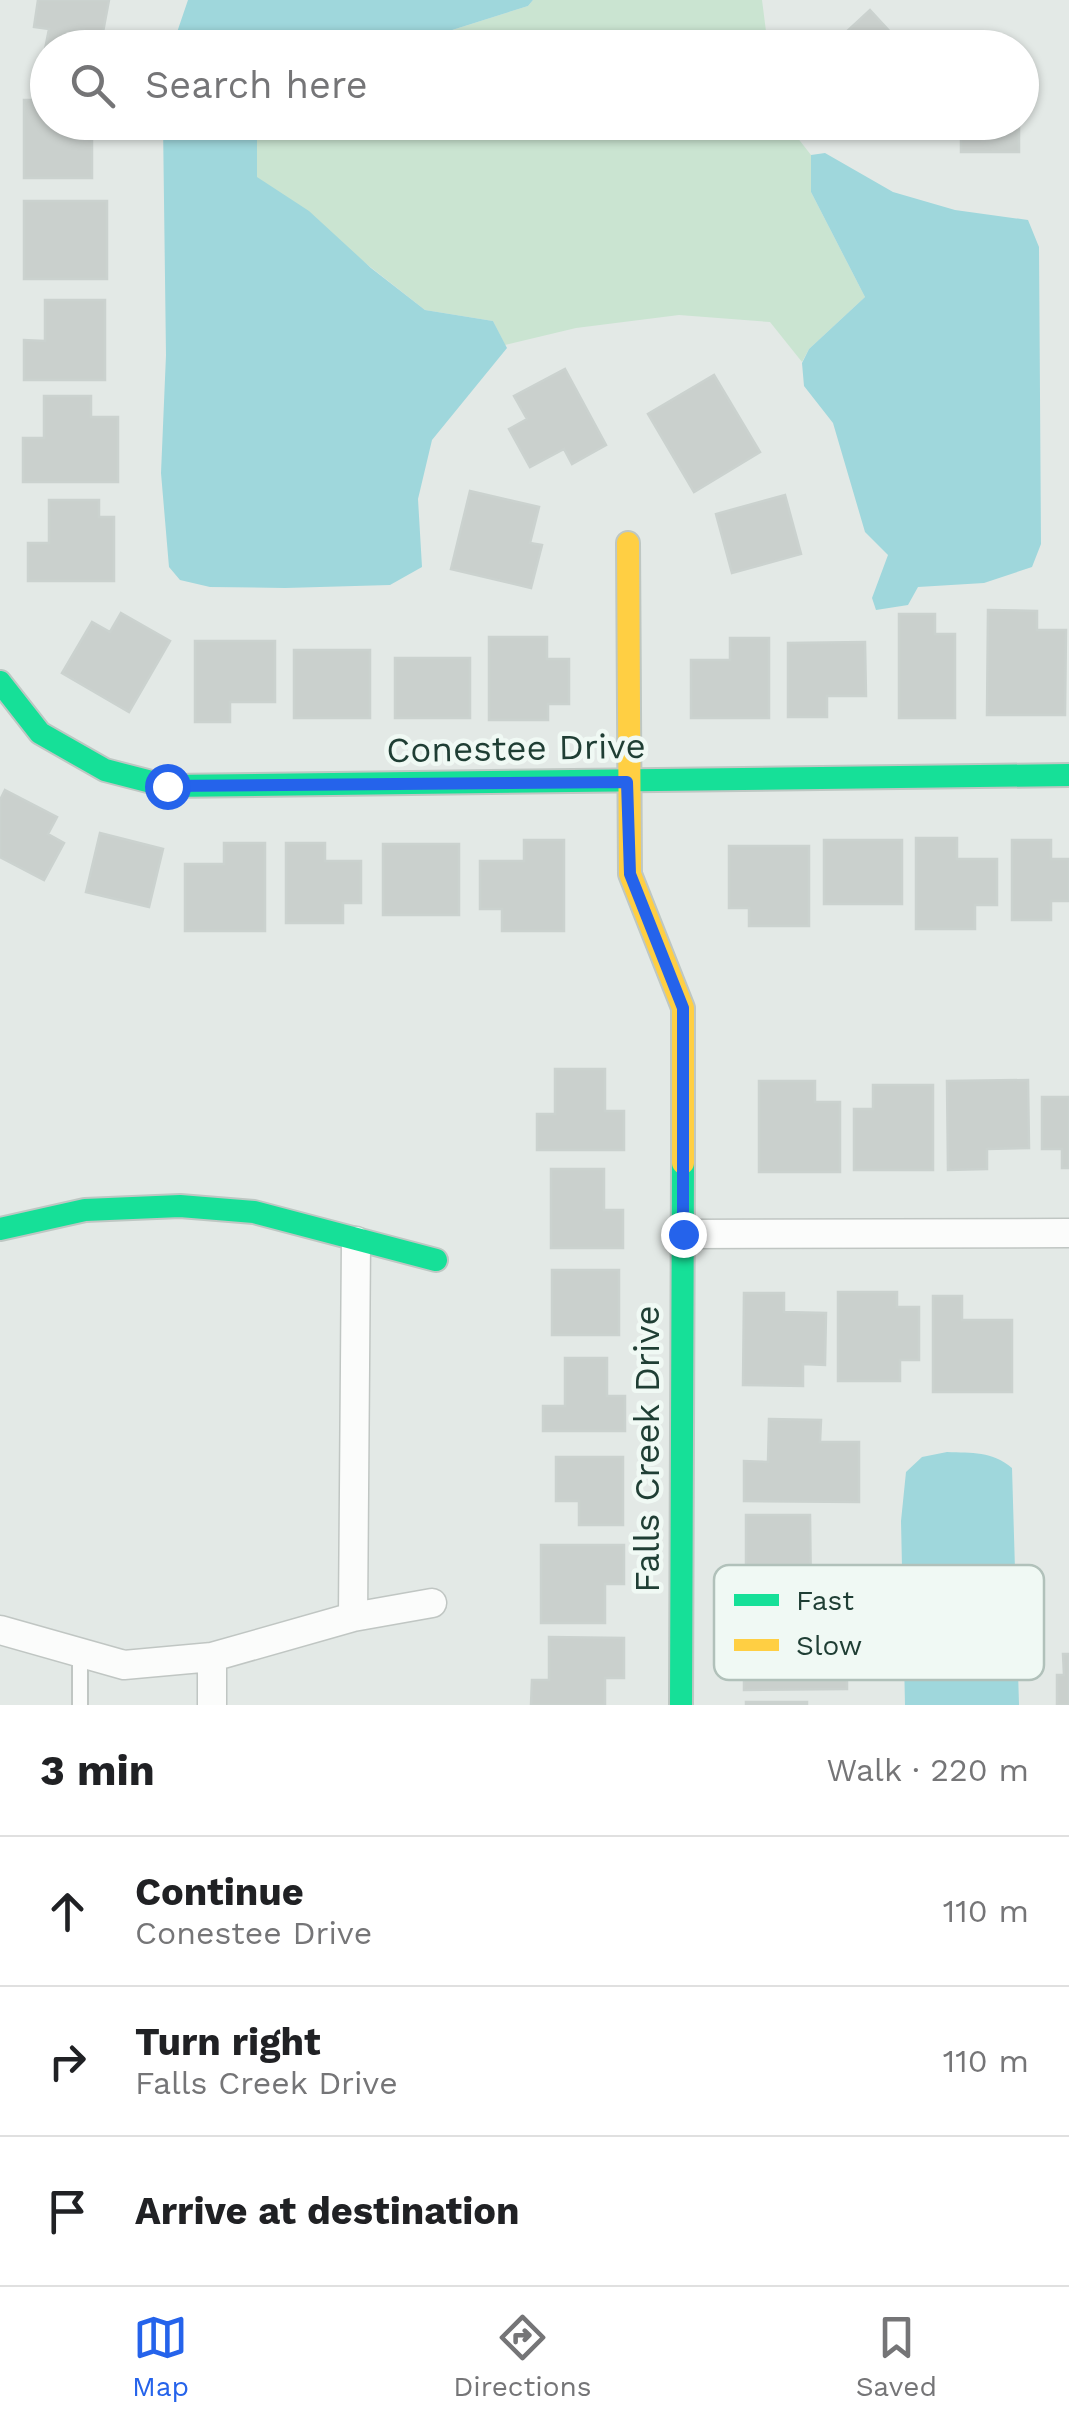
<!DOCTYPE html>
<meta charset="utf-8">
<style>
:root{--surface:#fff;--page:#f6f6f6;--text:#202124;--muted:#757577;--line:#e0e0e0;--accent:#2563eb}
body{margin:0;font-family:"Work Sans",sans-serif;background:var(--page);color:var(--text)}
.stop{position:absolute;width:30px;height:30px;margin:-22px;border:8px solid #2563eb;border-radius:50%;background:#fff}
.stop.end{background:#2563eb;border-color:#fff;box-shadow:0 2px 10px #0008}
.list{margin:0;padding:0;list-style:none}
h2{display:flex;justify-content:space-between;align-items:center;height:130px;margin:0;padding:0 40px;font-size:42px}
h2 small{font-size:32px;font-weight:400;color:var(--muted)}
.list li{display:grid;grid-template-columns:65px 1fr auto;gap:30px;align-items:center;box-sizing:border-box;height:150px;padding:0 40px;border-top:2px solid var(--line)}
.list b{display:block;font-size:38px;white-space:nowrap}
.list p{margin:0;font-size:32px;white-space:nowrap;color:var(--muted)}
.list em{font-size:32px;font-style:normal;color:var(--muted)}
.icon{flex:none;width:55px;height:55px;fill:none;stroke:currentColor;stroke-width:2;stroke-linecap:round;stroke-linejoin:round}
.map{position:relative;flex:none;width:1069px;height:1705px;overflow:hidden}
.search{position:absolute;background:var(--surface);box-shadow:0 2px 8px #0004;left:30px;right:30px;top:30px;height:110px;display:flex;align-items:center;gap:25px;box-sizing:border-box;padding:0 35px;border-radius:55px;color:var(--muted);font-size:38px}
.sheet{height:580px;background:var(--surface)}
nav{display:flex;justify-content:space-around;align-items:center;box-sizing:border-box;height:140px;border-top:2px solid var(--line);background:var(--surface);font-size:28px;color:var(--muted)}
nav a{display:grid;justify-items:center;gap:5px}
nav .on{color:var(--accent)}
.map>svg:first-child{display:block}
.green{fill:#cae4d1}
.water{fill:#9fd7dc}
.building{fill:#cad0cd;stroke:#cbd2cf;stroke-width:2.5}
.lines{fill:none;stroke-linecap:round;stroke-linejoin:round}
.lane-casing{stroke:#c0c6c3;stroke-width:18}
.street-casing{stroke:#c0c6c3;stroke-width:31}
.fast-casing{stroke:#bec7c3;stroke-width:26}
.slow-casing{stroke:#bec7c3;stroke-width:26}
.lane{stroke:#fbfcfb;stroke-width:14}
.street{stroke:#fbfcfb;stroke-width:28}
.fast{stroke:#16e098;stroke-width:22}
.slow{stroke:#ffcf43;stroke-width:22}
.route{stroke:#2563eb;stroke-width:12}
.labels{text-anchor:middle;stroke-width:9;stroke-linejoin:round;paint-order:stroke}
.street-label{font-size:35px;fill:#1f3e34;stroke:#f0f9f4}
.key{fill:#f0f9f4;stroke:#b1c1ba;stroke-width:2.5}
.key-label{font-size:28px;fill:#1f3e34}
</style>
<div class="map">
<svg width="1069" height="1705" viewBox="0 0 1069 1705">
<rect width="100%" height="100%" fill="#e3e9e6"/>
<path class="green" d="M 533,0 L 762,0 L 768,47 L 414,48 L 449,31 L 528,6 Z
M 257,123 L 786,123 L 811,155 L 811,192 L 865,297 L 809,349 L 802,362 L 770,322 L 679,315 L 576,328 L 505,345 L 493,321 L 425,310 L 256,177 Z"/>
<path class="water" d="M 188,0 L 533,0 L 528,6 L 449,31 L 414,47 L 172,47 Z
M 163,123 L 257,123 L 257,177 L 309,211 L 371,268 L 425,310 L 493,321 L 507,348 L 432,440 L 418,499 L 422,567 L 390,585 L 285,588 L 210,587 L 180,580 L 169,567 L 161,473 L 166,355 Z
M 825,153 L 893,192 L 955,210 L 1028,220 L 1039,247 L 1041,544 L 1032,567 L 984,583 L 918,587 L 908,605 L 876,610 L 872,598 L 888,555 L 865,532 L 833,423 L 804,386 L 802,363 L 809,349 L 865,297 L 811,192 L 811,155 Z
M 947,1452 C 972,1453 992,1451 1012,1468 L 1019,1705 L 905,1705 L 901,1521 L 906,1472 L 922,1457 Z"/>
<path class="building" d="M 38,0 L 109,0 L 100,48 L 48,48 L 48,71 L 41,70 L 49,29 L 34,27 Z
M 870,10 L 905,48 L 829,48 Z
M 24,100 L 48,100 L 48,122 L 92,122 L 92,178 L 24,178 Z
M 938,122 L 1019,122 L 1019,152 L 961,152 L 961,129 L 938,129 Z
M 24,201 L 107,201 L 107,279 L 24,279 Z
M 45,300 L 105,300 L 105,380 L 24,380 L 24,340 L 45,341 Z
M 565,369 L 606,445 L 572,464 L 564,449 L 530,467 L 509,429 L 527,419 L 514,396 Z
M 714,375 L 760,452 L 694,492 L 648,414 Z
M 44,396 L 91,396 L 91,417 L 118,417 L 118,482 L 23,482 L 23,438 L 44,438 Z
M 470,491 L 539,507 L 530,543 L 542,545 L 531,588 L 451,569 Z
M 785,495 L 801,554 L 732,573 L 716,514 Z
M 49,500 L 99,500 L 99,517 L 114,517 L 114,581 L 28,581 L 28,543 L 49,543 Z
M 988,610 L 1037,611 L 1037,630 L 1066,630 L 1065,715 L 987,715 Z
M 121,613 L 170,641 L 129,712 L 62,673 L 92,622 L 110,632 Z
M 899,614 L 935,614 L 935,634 L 955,634 L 955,718 L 899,718 Z
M 489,637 L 547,637 L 547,659 L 569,659 L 569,704 L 548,704 L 548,720 L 489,720 Z
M 730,638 L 769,638 L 769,718 L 691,718 L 691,660 L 730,660 Z
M 195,641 L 275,641 L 275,702 L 230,702 L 230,722 L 195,722 Z
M 865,642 L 866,696 L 827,696 L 827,717 L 788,717 L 788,643 Z
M 294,650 L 370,650 L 370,718 L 294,718 Z
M 395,658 L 470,658 L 470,718 L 395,718 Z
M 5,790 L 57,817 L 48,834 L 64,843 L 44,880 L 0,857 L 0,800 Z
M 100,833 L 163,849 L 149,907 L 86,892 Z
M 916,838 L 957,838 L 957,859 L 997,859 L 997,905 L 975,905 L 975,929 L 916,929 Z
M 524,840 L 564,840 L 564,931 L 502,931 L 502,909 L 480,909 L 480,861 L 524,861 Z
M 824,840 L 902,840 L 902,904 L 824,904 Z
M 1012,840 L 1051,840 L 1051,859 L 1069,859 L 1069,901 L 1051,901 L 1051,920 L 1012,920 Z
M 224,843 L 265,843 L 265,931 L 185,931 L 185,864 L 224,864 Z
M 286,843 L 325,843 L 325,861 L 361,861 L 361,903 L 343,903 L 343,923 L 286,923 Z
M 383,844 L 459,844 L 459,915 L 383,915 Z
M 729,846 L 809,846 L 809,926 L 749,926 L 749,908 L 729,908 Z
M 555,1069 L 605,1069 L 605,1111 L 624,1111 L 624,1150 L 537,1150 L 537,1114 L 555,1114 Z
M 1028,1080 L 1029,1148 L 987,1149 L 987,1169 L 948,1170 L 947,1081 Z
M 759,1081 L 815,1081 L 815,1102 L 840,1102 L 840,1172 L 759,1172 Z
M 873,1085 L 933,1085 L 933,1170 L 854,1170 L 854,1109 L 873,1109 Z
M 1042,1097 L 1069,1097 L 1069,1168 L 1062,1168 L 1062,1149 L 1042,1149 Z
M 551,1169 L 604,1169 L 604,1210 L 623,1210 L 623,1248 L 551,1248 Z
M 552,1270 L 619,1270 L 619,1335 L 552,1335 Z
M 838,1292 L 897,1292 L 897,1307 L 919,1307 L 919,1360 L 900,1360 L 900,1381 L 838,1381 Z
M 744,1293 L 784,1293 L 784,1312 L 826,1313 L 825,1365 L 803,1364 L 803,1386 L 743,1385 Z
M 933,1296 L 962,1296 L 962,1320 L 1012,1320 L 1012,1392 L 933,1392 Z
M 565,1358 L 607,1358 L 607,1396 L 625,1396 L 625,1431 L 543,1431 L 543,1406 L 565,1406 Z
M 769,1419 L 821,1420 L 820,1442 L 859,1442 L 859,1502 L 744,1501 L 744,1461 L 768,1462 Z
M 556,1457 L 623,1457 L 623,1525 L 579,1525 L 579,1501 L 556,1501 Z
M 746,1515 L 810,1515 L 811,1594 L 746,1594 Z
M 541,1545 L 624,1545 L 624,1584 L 605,1584 L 605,1623 L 541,1623 Z
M 766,1608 L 816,1608 L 816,1629 L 866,1629 L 867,1668 L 847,1668 L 847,1689 L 744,1690 L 744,1649 L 767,1649 Z
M 549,1637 L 624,1638 L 624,1678 L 605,1678 L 605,1705 L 531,1705 L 532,1680 L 549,1680 Z
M 1063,1654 L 1069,1654 L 1069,1705 L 1057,1705 L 1057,1675 L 1064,1675 Z
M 746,1702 L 807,1702 L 807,1705 L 746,1705 Z"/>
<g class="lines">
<defs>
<path id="lane" d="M 80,1653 L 80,1705"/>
<path id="street" d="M 683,1234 L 1069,1233
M 353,1617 L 356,1241
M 0,1630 L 124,1665 L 212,1657 L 353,1617 L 432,1603
M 212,1705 L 212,1657"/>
<path id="fast" d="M 0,682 L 40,733 L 105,770 L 167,786 L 1069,775
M 0,1229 L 85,1210 L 180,1206 L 254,1212 L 436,1260
M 681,1705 L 683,1163"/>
<path id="slow" d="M 628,543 L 630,874 L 683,1008 L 683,1163"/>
</defs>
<use href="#lane" class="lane-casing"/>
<use href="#street" class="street-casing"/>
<use href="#fast" class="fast-casing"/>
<use href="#slow" class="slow-casing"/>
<use href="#lane" class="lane"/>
<use href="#street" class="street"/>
<use href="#fast" class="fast"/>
<use href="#slow" class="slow"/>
</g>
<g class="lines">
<path class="route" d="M 167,786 L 627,782 L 630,874 L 683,1008 L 683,1234"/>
</g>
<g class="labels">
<g class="street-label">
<text transform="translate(516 748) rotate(-1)" y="12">Conestee Drive</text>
<text transform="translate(647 1449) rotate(-90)" y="12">Falls Creek Drive</text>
</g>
</g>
<rect x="714" y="1565" width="330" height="115" rx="15" class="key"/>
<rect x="734" y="1594" width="45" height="12" fill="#16e098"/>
<rect x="734" y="1639" width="45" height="12" fill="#ffcf43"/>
<g class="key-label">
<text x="796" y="1610">Fast</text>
<text x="796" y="1655">Slow</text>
</g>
</svg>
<div class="stop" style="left:167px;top:786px"></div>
<div class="stop end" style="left:683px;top:1234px"></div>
<div class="search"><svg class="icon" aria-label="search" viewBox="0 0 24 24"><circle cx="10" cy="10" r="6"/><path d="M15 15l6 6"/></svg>Search here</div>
</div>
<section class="sheet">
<h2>3 min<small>Walk · 220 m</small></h2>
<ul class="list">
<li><svg class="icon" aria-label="ahead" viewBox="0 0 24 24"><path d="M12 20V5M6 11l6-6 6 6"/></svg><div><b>Continue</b><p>Conestee Drive</p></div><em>110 m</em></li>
<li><svg class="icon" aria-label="right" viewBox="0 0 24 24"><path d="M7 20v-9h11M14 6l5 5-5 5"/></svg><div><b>Turn right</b><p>Falls Creek Drive</p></div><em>110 m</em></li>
<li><svg class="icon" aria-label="arrive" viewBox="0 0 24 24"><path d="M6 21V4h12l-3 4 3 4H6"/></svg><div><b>Arrive at destination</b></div></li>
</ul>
</section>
<nav>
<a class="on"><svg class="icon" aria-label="map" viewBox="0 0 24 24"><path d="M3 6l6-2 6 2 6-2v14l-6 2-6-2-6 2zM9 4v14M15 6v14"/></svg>Map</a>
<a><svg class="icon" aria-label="directions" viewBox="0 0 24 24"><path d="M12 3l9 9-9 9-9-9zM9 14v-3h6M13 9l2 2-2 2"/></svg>Directions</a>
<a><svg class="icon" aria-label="saved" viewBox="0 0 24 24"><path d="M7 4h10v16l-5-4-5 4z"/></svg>Saved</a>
</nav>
